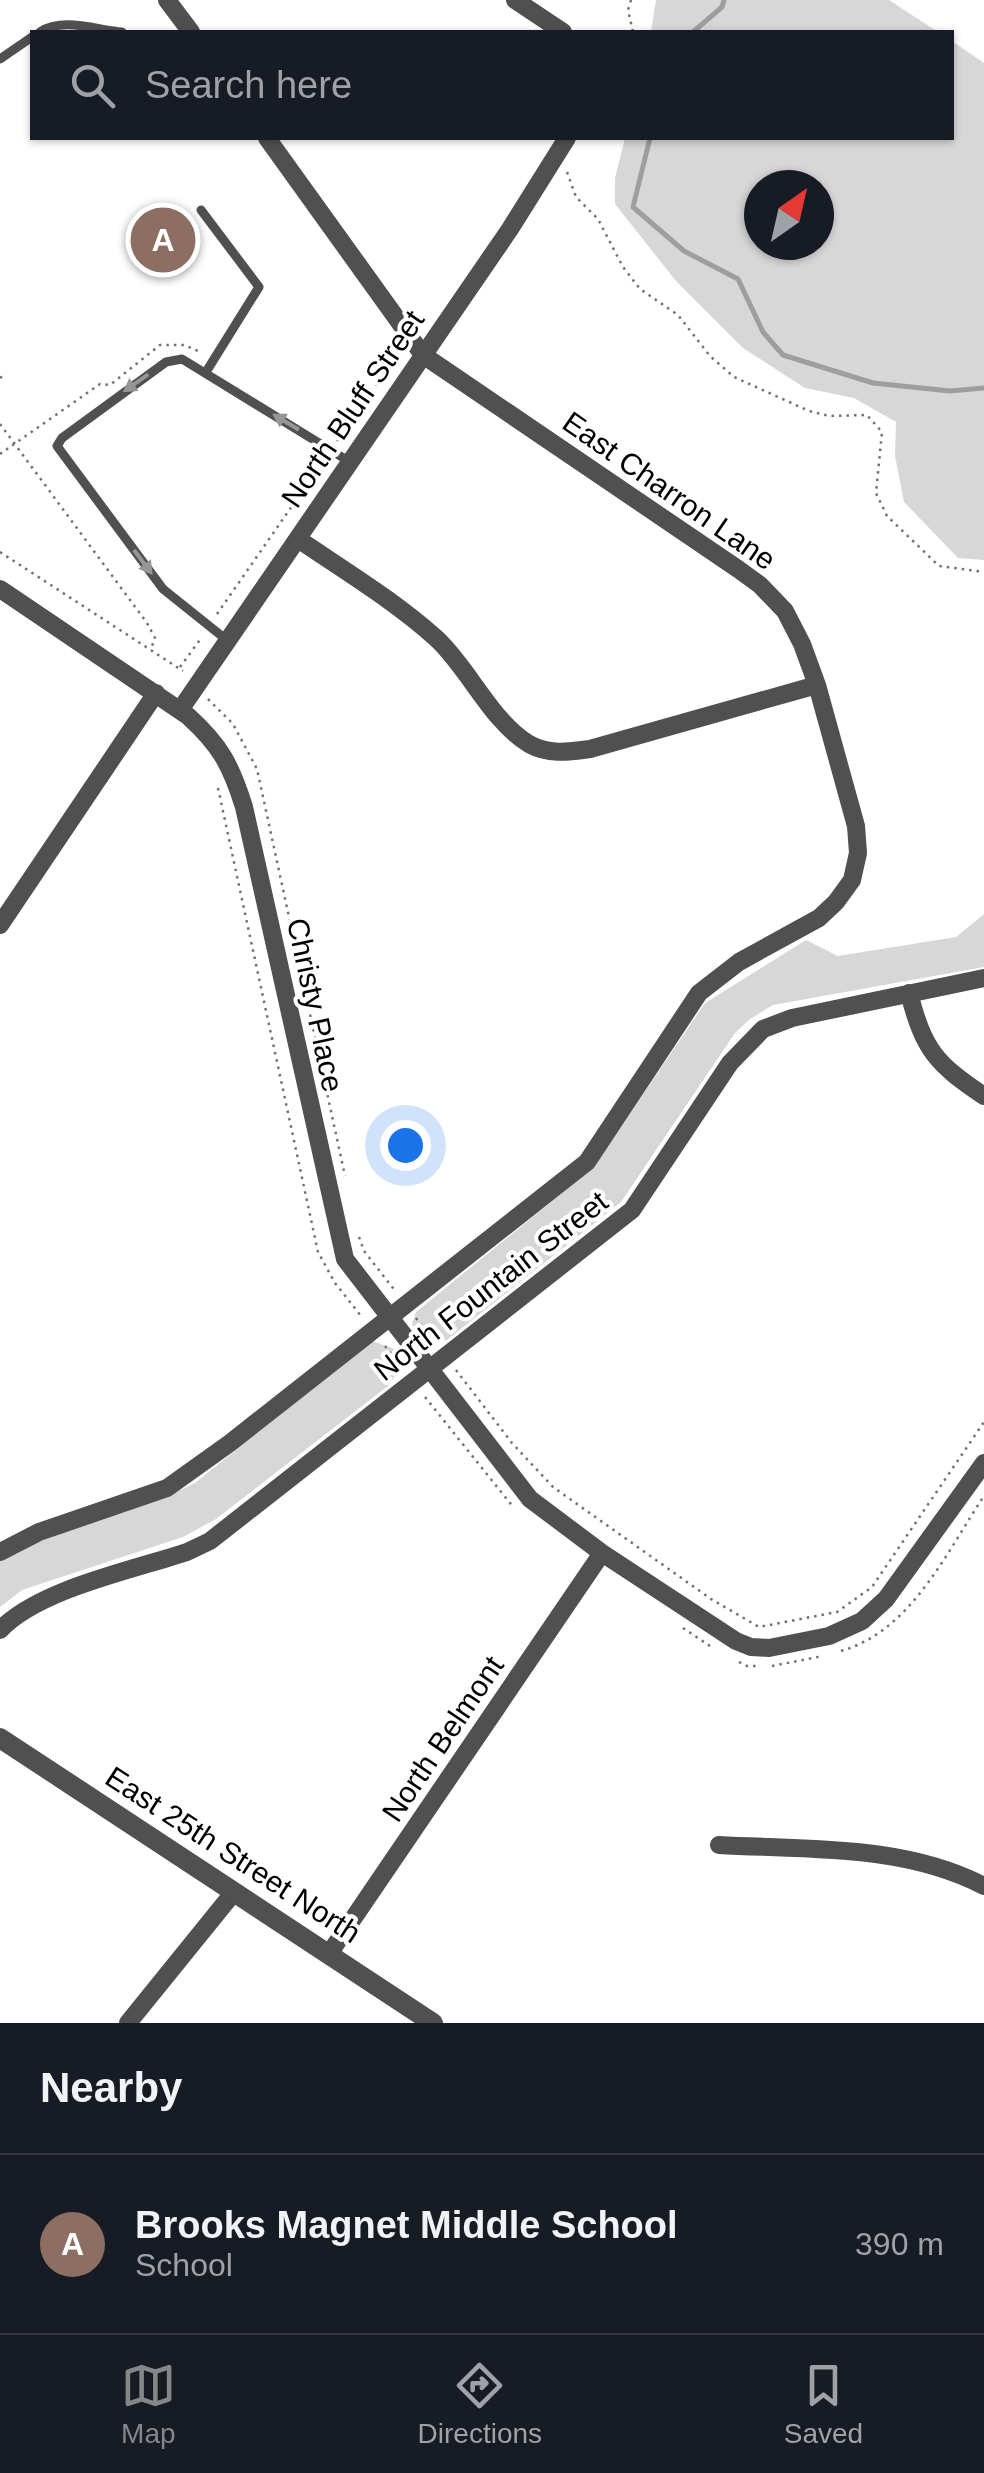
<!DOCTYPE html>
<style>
:root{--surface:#171b24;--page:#242831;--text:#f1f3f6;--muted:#9ea1a6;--line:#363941;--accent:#858687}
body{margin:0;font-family:Helvetica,sans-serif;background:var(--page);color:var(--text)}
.compass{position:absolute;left:744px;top:170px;width:90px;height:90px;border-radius:50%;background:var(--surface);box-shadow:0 2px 8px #0004;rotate:34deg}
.you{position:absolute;left:405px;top:1145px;width:35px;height:35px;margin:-25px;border:8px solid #fff;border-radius:50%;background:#1a73e8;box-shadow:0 0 0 15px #1a73e833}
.badge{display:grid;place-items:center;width:65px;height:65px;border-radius:50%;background:var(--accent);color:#fff;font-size:32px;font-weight:700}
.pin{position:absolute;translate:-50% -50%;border:5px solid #fff;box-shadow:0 2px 10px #0006}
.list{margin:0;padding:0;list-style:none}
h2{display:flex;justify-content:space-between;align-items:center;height:130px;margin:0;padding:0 40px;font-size:42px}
h2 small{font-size:32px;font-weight:400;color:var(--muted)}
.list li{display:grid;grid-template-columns:65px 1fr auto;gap:30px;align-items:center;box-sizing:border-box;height:180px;padding:0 40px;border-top:2px solid var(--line)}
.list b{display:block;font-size:38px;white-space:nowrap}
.list p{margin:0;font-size:32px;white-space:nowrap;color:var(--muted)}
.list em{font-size:32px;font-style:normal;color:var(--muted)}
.icon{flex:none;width:55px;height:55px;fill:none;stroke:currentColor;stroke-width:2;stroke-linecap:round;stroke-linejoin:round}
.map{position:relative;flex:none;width:984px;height:2023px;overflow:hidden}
.search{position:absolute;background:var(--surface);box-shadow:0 2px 8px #0004;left:30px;right:30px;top:30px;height:110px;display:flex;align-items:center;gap:25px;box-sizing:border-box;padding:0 35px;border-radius:0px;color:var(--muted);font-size:38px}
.sheet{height:310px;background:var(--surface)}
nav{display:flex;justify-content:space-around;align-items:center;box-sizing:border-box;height:140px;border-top:2px solid var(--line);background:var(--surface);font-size:28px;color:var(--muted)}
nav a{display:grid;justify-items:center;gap:5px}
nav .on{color:var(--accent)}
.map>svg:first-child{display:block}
.green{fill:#d7d7d7;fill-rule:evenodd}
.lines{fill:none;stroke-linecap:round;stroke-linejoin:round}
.stream{stroke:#9e9e9e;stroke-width:5}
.path{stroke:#727272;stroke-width:2.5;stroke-dasharray:2.5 5;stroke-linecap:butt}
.service{stroke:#505050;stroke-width:9}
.minor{stroke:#505050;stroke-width:18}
.tertiary{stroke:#505050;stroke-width:20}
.oneway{fill:#969696}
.labels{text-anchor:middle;stroke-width:8;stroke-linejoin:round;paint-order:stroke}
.street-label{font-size:30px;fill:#000;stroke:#fff}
</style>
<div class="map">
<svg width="984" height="2023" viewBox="0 0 984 2023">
<rect width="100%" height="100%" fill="#fff"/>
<path class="green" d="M 656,0 L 889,0 L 938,32 L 651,32 Z
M 952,41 L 984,63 L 984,560 L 958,558 L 904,502 L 895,456 L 896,422 L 854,398 L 805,388 L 743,348 L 676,281 L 615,204 L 615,178 L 625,138 L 952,138 ZM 819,185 L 819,245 L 759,245 L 759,185 Z
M 984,914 L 984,967 L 773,1005 L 750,1019 L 735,1033 L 621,1202 L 447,1340 C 429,1343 421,1340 412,1324 L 416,1312 L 593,1168 L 705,1003 L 806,940 L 838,956 L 956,937 Z
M 372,1341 L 395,1349 L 405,1361 L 388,1386 L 216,1519 L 183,1537 L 22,1590 L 0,1607 L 0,1559 C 63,1528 133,1514 195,1483 Z"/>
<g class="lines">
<path class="stream" d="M 693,32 L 722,7 L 724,0
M 650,138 L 633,207 L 684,251 L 738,279 L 763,332 L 783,355 L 873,383 L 950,391 L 984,388"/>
<path class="path" d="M 631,0 L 628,10 L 633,32
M 567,172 L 576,197 L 598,219 L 623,267 L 640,289 L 678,315 L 710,356 L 734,377 L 809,411 L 829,416 L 867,415 L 882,432 L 876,493 L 887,516 L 939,566 L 984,572
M 0,378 L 3,376
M 0,424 L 147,623 L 155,638 L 152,646
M 337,441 L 398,353
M 0,454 L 100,384 L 110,385 L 160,345 L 184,345 L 200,352
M 0,552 L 183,671
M 217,614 L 324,460
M 180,667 L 202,637
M 208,699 L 233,724 L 257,769 L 345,1176
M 218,788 L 318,1252 L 335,1283 L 361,1316
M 359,1237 L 364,1251 L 396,1292
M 416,1318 L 435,1344
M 385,1346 L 402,1367
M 456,1370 L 512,1443 L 553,1487 L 711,1599 L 759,1627 L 837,1612 L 872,1587 L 984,1422
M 425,1397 L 514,1508
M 683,1628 L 710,1646
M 841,1651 C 911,1631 946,1553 984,1496
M 739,1662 L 747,1666 L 759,1666
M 772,1666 L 823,1656"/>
<path class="service" d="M 40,32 C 62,17 97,30 122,32
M 0,59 L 32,37
M 201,210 L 259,287 L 206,372
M 228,641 L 163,589 L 57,446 L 62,438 L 166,362 L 182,359 L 350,462"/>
<path class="minor" d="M 167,0 L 191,32
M 515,0 L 563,32
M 298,539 C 345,571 395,601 437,639 C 469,669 492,722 529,744 C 549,755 568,752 590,749 L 817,685
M 0,589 L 188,716 C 220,745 231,765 244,807 L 345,1259 L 530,1499 L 602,1553 L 736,1641 L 751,1647 L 769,1648 L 829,1636 L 862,1621 L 886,1599 L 984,1463
M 180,710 L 510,229 L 567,138
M 0,925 L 156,693
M 909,993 C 924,1050 935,1063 984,1096
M 0,1552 L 39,1532 L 167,1488 L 230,1443 L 587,1162 L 699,993 L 739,962 L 819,918 L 836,902 L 852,880 L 858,853 L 856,826 L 817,685 L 802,644 L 785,611 L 760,585 L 738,569 L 423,355 L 267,138
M 0,1630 C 39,1589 133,1570 187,1552 L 210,1541 L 632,1210 L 730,1063 L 763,1029 L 792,1018 L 984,978
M 719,1845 C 807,1850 903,1844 984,1886
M 329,1954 L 602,1553
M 128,2023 L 234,1892"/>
<path class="tertiary" d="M 0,1738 L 433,2023"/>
</g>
<defs><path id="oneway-solid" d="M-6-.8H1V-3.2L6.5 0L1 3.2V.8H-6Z" transform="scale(2.5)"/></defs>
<g class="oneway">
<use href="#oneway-solid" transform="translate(136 383) rotate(145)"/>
<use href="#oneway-solid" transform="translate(286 422) rotate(-149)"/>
<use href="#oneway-solid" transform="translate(143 562) rotate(53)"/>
</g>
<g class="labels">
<g class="street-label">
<text transform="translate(353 409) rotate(-56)" y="10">North Bluff Street</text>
<text transform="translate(669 491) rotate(35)" y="10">East Charron Lane</text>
<text transform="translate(315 1005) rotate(78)" y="10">Christy Place</text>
<text transform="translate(491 1286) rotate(-38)" y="10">North Fountain Street</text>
<text transform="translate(443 1739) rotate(-56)" y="10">North Belmont</text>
<text transform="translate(233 1855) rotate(33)" y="10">East 25th Street North</text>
</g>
</g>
</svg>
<svg class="compass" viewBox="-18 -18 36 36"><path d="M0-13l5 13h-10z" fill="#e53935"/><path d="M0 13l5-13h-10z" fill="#9ea1a6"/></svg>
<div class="you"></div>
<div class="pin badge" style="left:163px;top:240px;background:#8d6e63">A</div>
<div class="search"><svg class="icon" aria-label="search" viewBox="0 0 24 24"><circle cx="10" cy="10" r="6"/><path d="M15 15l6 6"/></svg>Search here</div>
</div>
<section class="sheet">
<h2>Nearby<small></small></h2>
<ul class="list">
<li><span class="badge" style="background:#8d6e63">A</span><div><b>Brooks Magnet Middle School</b><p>School</p></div><em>390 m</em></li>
</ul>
</section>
<nav>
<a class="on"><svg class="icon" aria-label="map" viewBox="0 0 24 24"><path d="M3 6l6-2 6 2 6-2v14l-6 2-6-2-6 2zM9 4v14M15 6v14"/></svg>Map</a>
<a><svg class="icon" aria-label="directions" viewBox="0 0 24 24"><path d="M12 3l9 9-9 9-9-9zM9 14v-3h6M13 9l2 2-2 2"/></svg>Directions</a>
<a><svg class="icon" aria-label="saved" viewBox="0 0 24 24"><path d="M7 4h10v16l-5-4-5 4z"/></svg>Saved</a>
</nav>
